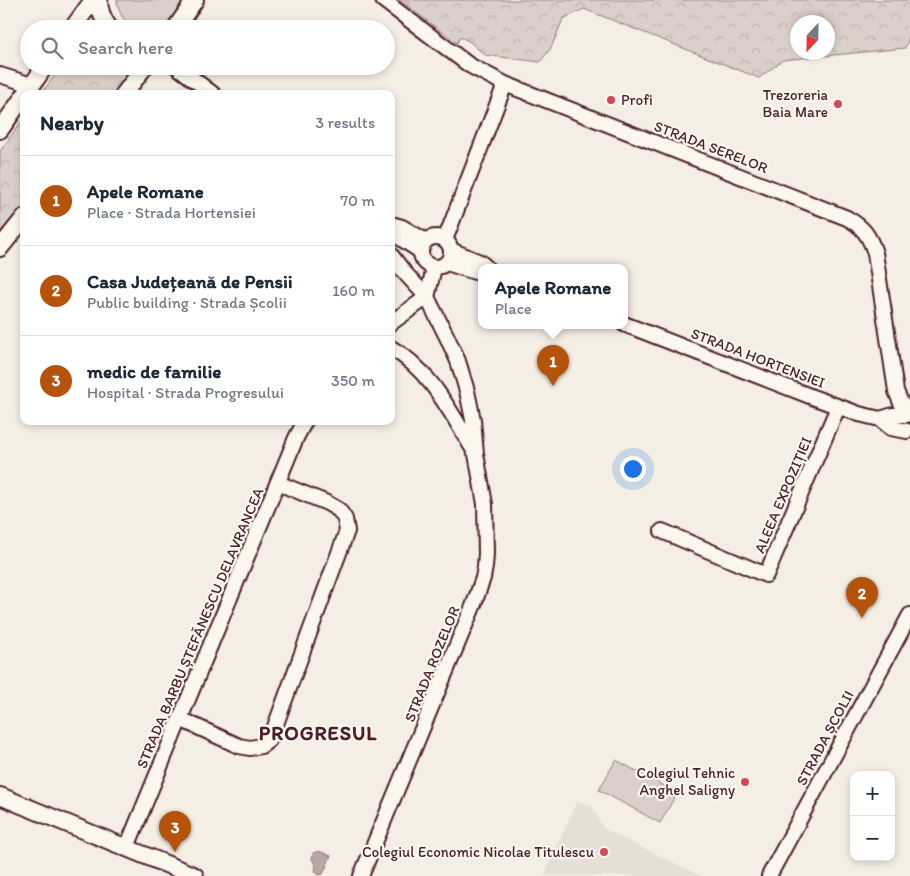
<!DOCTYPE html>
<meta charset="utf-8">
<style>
:root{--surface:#fff;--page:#f6f6f7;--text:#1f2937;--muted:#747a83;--line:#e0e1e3;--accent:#b45309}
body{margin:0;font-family:Itim,sans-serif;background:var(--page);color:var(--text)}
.controls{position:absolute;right:15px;bottom:15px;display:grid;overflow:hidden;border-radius:10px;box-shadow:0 2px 8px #0003}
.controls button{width:45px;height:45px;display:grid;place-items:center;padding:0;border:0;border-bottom:1px solid var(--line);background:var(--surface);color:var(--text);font:25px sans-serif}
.compass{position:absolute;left:790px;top:15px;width:45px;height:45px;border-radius:50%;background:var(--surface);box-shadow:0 2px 8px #0003;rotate:202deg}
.you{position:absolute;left:632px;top:468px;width:18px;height:18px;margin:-12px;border:4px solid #fff;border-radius:50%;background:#1a73e8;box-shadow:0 0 0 8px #1a73e833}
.badge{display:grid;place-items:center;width:32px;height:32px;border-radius:50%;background:var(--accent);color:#fff;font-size:16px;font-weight:700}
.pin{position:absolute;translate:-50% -41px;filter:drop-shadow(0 1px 2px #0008)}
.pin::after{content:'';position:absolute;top:26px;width:18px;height:15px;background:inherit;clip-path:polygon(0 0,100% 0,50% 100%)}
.popup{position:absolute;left:478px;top:264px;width:150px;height:65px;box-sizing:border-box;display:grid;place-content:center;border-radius:10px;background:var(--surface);filter:drop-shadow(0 1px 4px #0005);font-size:16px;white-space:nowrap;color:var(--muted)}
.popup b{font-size:19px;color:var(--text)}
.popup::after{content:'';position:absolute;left:50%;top:100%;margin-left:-10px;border:10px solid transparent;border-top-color:var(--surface)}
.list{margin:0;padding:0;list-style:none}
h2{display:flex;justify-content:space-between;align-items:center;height:65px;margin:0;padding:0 20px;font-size:21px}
h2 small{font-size:16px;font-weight:400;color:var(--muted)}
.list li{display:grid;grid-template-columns:32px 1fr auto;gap:15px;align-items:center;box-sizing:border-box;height:90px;padding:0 20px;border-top:1px solid var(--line)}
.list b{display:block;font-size:19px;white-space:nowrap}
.list p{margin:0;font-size:16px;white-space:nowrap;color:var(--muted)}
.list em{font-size:16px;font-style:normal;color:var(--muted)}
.icon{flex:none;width:28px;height:28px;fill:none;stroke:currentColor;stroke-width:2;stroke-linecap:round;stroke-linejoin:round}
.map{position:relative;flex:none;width:910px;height:876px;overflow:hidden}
.search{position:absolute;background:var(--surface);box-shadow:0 2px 8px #0003;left:20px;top:20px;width:375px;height:55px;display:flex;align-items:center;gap:12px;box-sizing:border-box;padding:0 18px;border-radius:28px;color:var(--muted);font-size:19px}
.panel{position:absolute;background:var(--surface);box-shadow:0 2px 8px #0003;left:20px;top:90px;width:375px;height:335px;border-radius:10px}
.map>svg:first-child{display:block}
.built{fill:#e7dfd6}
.grass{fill:#dbd0c9;stroke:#92787a}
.park{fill:url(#park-crowns);stroke:#92787a;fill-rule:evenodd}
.water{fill:#baa7a5;stroke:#8d7174}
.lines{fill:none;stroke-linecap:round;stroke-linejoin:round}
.minor-casing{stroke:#4a1f2b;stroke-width:18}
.tertiary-casing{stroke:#4a1f2b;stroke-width:20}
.minor{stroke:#fbf7ec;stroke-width:14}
.tertiary{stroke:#fbf7ec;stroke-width:16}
.poi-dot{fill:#d1495b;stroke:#fbf7ec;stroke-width:2}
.labels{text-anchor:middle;stroke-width:4.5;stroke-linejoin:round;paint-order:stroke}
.poi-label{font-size:15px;fill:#4a1f2b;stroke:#fbf7ec;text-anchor:end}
.street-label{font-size:15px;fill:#4a1f2b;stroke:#fbf7ec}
.district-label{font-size:20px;font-weight:bold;letter-spacing:1px;fill:#4a1f2b;stroke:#fbf7ec}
</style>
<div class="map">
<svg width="910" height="876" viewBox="0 0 910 876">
<defs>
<pattern id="park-crowns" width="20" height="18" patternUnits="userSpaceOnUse" patternTransform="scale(1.25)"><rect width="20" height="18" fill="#dbd0c9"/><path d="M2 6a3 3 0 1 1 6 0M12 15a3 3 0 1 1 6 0" fill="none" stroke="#bdb2ad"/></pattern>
</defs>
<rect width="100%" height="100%" fill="#f4eee4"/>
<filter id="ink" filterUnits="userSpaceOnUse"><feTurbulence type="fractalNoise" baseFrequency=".02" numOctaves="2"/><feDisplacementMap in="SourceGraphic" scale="10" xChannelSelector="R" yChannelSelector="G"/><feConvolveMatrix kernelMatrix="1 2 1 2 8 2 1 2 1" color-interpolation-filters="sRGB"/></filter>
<g filter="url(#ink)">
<path class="built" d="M 577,801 L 592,806 L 604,829 L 701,876 L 544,876 Z"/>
<path class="grass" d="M 117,0 L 181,0 C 180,17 168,29 151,29 C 147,29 143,29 139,29 C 125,26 118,12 117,0 Z
M 616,760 L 677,793 L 660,823 L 599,790 Z"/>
<path class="park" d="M 399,0 L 910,0 L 910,34 L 905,48 L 783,60 L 759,78 L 584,9 L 563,19 L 551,48 L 540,62 L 485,55 L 469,41 L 460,37 L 457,43 ZM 798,22 L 828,22 L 828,52 L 798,52 Z
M 62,66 L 127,66 C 127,79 124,84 116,94 L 41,94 Z
M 24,118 L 24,212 L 0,242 L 0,151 Z"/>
<path class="water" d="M 319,851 L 331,856 L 323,874 L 319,875 L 315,871 L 316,866 L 312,859 L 313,853 Z"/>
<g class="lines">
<defs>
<path id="minor" d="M 383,0 L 469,65 L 505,84 L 847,218 C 863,227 869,235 875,253 L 896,391 L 901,403 L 910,413
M 176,66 L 213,94
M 0,75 L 32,85
M 391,224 L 402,227 L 426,241
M 391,231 L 397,236 L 420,251
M421 252a15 15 0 1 1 30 0a15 15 0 1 1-30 0Z
M 445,240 L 505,84
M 451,250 L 480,262 L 486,267
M 447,263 L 475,272 L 482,272
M 391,323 L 427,297 L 434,268
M 624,324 L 815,398 L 859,414 L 880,419 L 891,428 L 907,431
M 391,348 C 431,370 451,414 475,452
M 880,419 L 893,415 L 907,415
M 662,531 L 766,575 L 838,407
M 180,719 L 239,746 L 250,748 L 261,746 L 269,740 L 273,732 L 347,531 L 345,519 L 339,510 L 327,503 L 278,483
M 127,847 L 296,438 L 305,421
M 361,876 L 474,604 L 483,578 L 485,567 L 486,553 L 485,504 L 476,454 L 473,420 L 467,391 L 458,361 L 447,337 L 427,297 L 404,272 L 391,255
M 769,876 L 910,615"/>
<path id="tertiary" d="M 99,0 C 99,11 103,20 110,29
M 72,29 L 93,0
M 175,29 L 195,0
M 26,94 L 45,66
M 124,94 L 145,66
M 0,130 L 24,96
M 0,248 L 24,218
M 0,796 L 195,876"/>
</defs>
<use href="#minor" class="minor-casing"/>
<use href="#tertiary" class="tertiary-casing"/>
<use href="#minor" class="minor"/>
<use href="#tertiary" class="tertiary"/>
</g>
</g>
<g class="poi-dot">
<circle cx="611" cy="100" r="5"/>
<circle cx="838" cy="104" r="5"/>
<circle cx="745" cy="782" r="5"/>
<circle cx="604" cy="852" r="5"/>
</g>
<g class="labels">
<g class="poi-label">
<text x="828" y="100">Trezoreria<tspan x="828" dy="17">Baia Mare</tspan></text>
<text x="621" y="105" text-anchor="start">Profi</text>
<text x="735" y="778">Colegiul Tehnic<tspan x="735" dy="17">Anghel Saligny</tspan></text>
<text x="594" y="857">Colegiul Economic Nicolae Titulescu</text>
</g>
<g class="street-label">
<text transform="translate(711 147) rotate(21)" y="5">STRADA SERELOR</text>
<text transform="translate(758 358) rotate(21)" y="5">STRADA HORTENSIEI</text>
<text transform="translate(783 495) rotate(-67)" y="5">ALEEA EXPOZIȚIEI</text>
<text transform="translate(200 628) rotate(-67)" y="5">STRADA BARBU ȘTEFĂNESCU DELAVRANCEA</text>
<text transform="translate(432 664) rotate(-68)" y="5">STRADA ROZELOR</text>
<text transform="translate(825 738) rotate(-62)" y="5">STRADA ȘCOLII</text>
</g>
<g class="district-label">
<text x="318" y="740">PROGRESUL</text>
</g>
</g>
</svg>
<div class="controls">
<button>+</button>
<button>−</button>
</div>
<svg class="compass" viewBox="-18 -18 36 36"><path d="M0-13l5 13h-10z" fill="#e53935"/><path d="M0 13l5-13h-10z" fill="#747a83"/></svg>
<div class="you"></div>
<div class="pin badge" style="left:553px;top:386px">1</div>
<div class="popup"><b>Apele Romane</b>Place</div>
<div class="pin badge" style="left:862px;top:618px">2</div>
<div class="pin badge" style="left:175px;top:852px">3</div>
<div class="search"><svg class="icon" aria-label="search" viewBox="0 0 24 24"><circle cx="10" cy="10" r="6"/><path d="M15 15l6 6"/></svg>Search here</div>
<section class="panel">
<h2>Nearby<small>3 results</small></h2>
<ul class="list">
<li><span class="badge">1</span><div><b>Apele Romane</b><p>Place · Strada Hortensiei</p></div><em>70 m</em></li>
<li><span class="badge">2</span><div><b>Casa Județeană de Pensii</b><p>Public building · Strada Școlii</p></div><em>160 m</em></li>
<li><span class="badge">3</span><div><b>medic de familie</b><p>Hospital · Strada Progresului</p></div><em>350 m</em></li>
</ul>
</section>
</div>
